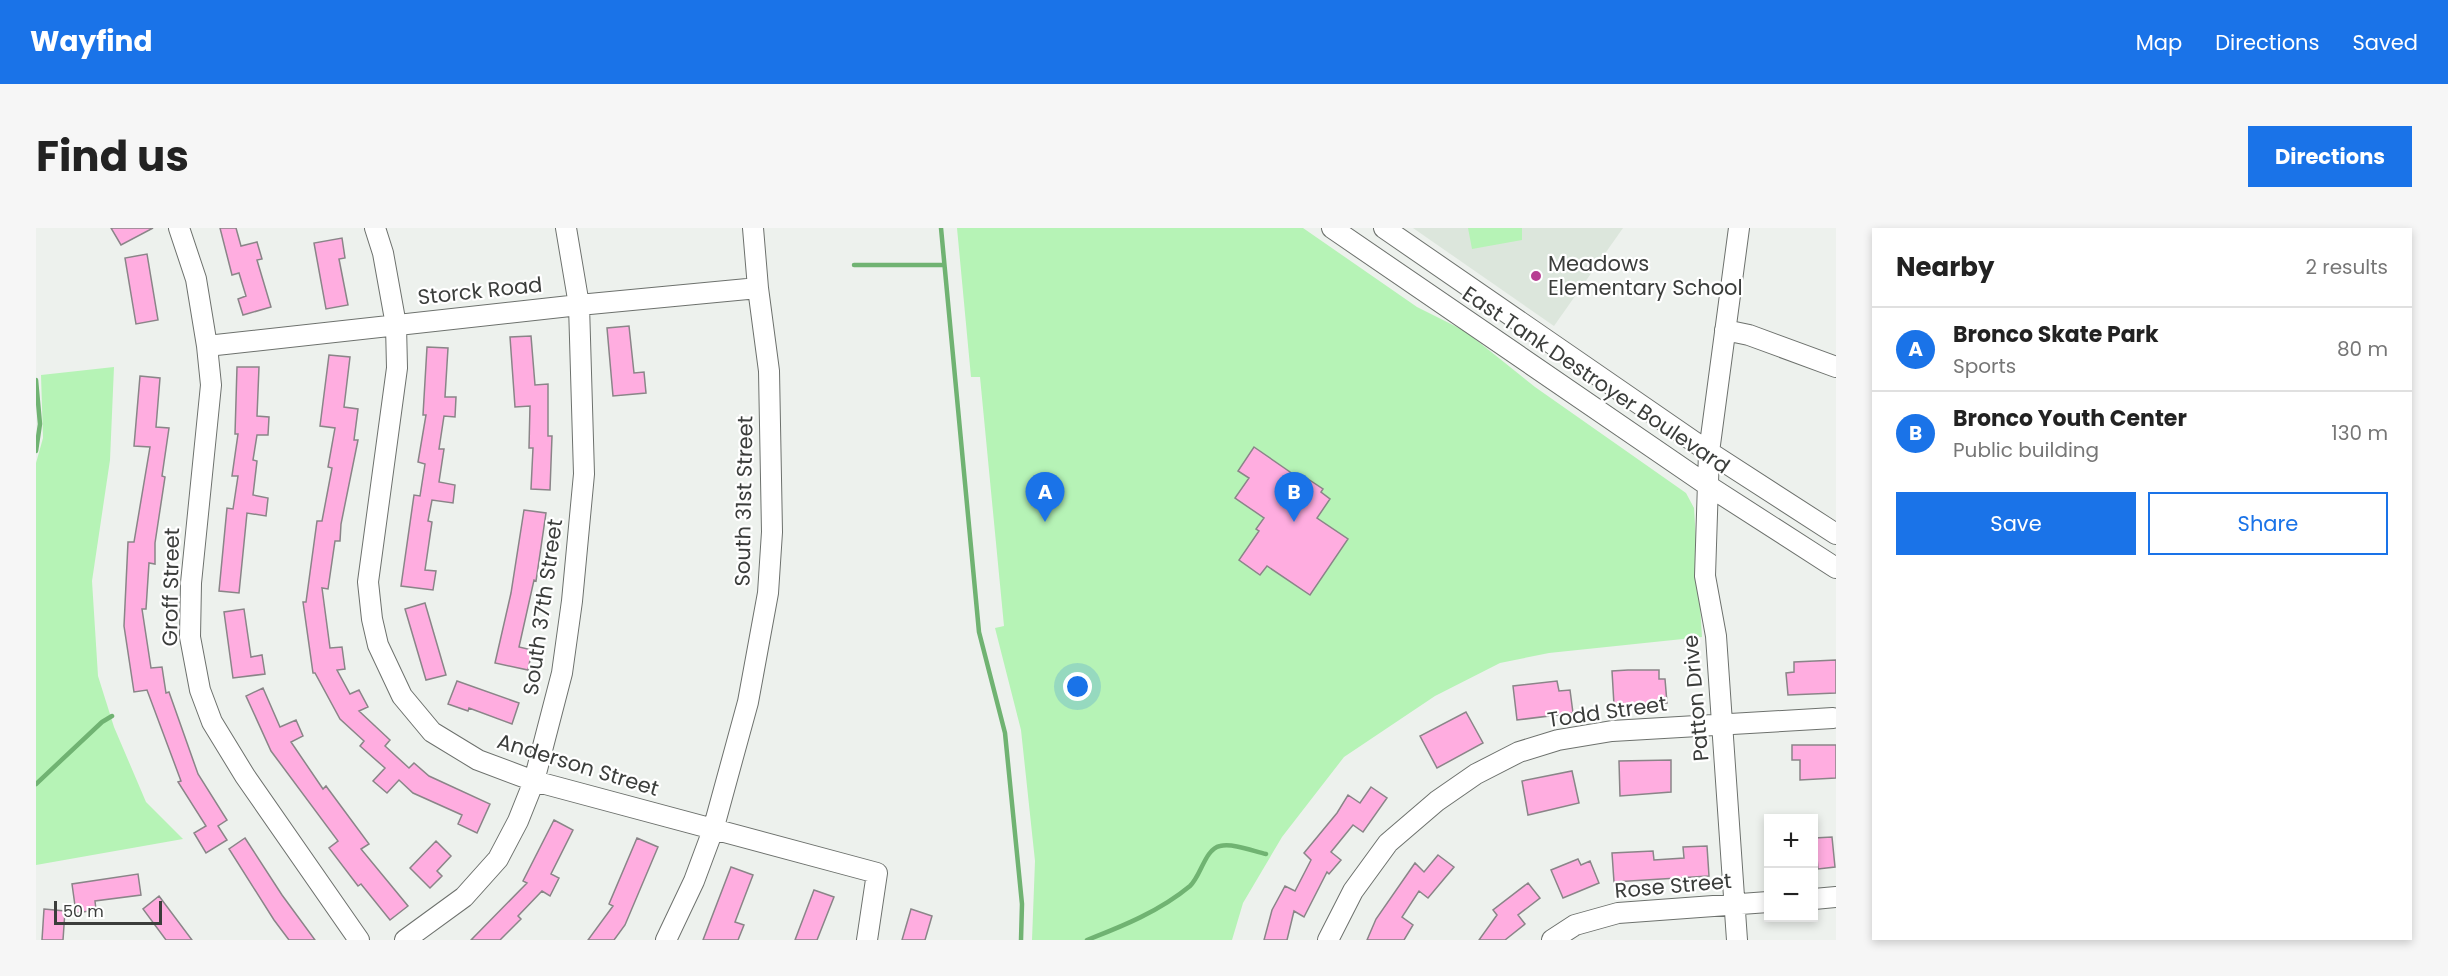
<!DOCTYPE html>
<meta charset="utf-8">
<style>
:root{--surface:#fff;--page:#f6f6f6;--text:#222;--muted:#767676;--line:#e0e0e0;--accent:#1a73e8}
body{margin:0;font-family:Poppins,sans-serif;background:var(--page);color:var(--text)}
.controls{position:absolute;right:18px;bottom:18px;display:grid;overflow:hidden;border-radius:0px;box-shadow:0 3px 9px #0003}
.controls button{width:54px;height:54px;display:grid;place-items:center;padding:0;border:0;border-bottom:2px solid var(--line);background:var(--surface);color:var(--text);font:30px sans-serif}
.scale{position:absolute;left:18px;bottom:15px;width:108px;box-sizing:border-box;padding-left:6px;border:3px solid #3b3d3b;border-top:0;font-size:16px;line-height:21px;white-space:nowrap;color:#3b3d3b;-webkit-text-stroke:4px #fff;paint-order:stroke}
.you{position:absolute;left:1042px;top:459px;width:21px;height:21px;margin:-15px;border:4px solid #fff;border-radius:50%;background:#1a73e8;box-shadow:0 0 0 9px #1a73e833}
.badge{display:grid;place-items:center;width:39px;height:39px;border-radius:50%;background:var(--accent);color:#fff;font-size:20px;font-weight:700}
.pin{position:absolute;translate:-50% -50px;filter:drop-shadow(0 2px 3px #0008)}
.pin::after{content:'';position:absolute;top:32px;width:21px;height:18px;background:inherit;clip-path:polygon(0 0,100% 0,50% 100%)}
.list{margin:0;padding:0;list-style:none}
h2{display:flex;justify-content:space-between;align-items:center;height:78px;margin:0;padding:0 24px;font-size:26px}
h2 small{font-size:20px;font-weight:400;color:var(--muted)}
.list li{display:grid;grid-template-columns:39px 1fr auto;gap:18px;align-items:center;box-sizing:border-box;height:84px;padding:0 24px;border-top:2px solid var(--line)}
.list b{display:block;font-size:22px;white-space:nowrap}
.list p{margin:0;font-size:20px;white-space:nowrap;color:var(--muted)}
.list em{font-size:20px;font-style:normal;color:var(--muted)}
.actions{display:flex;gap:12px;padding:18px 24px}
.actions a{flex:1;padding:14px 0;border:2px solid var(--accent);border-radius:0px;text-align:center;font-size:21px;color:var(--accent)}
.actions .main{background:var(--accent);color:#fff}
.map{position:relative;flex:none;width:1800px;height:712px;overflow:hidden;border-radius:0px}
header{display:flex;align-items:center;gap:36px;box-sizing:border-box;height:84px;padding:0 30px;background:var(--accent);color:#fff}
header strong{font-size:28px}
nav{display:flex;gap:33px;margin-inline-start:auto;font-size:21px}
.intro{display:flex;align-items:center;justify-content:space-between;box-sizing:border-box;height:144px;padding:0 36px}
h1{margin:0;font-size:42px}
.button{padding:15px 27px;border-radius:0px;background:var(--accent);color:#fff;font-size:21px;font-weight:700}
main{display:flex;gap:36px;padding:0 36px}
aside{flex:1;background:var(--surface);border-radius:0px;box-shadow:0 3px 9px #0003}
.map>svg:first-child{display:block}
.built{fill:#dce6dc}
.green{fill:#b6f3b6}
.lines{fill:none;stroke-linecap:round;stroke-linejoin:round}
.stream{stroke:#70b372;stroke-width:4.5}
.building{fill:#ffade0;stroke:#8a8588;stroke-width:1.5}
.minor-casing{stroke:#6d716d;stroke-width:22}
.minor{stroke:#fff;stroke-width:20}
.poi-dot{fill:#b73e92;stroke:#fff;stroke-width:2}
.labels{text-anchor:middle;stroke-width:4.5;stroke-linejoin:round;paint-order:stroke}
.poi-label{font-size:21px;fill:#3b3d3b;stroke:#fff;text-anchor:start}
.street-label{font-size:21px;fill:#3b3d3b;stroke:#fff}
</style>
<header>
<strong>Wayfind</strong>
<nav><a>Map</a><a>Directions</a><a>Saved</a></nav>
</header>
<div class="intro"><h1>Find us</h1><a class="button">Directions</a></div>
<main>
<div class="map">
<svg width="1800" height="712" viewBox="0 0 1800 712">
<rect width="100%" height="100%" fill="#edf1ed"/>
<path class="built" d="M 1377,0 L 1587,0 L 1518,98 Z"/>
<path class="green" d="M 921,0 L 1267,0 L 1381,79 L 1429,103 L 1499,159 L 1650,265 L 1658,280 L 1666,409 L 1513,425 L 1464,435 L 1399,468 L 1308,529 L 1246,609 L 1207,675 L 1196,712 L 996,712 L 999,633 L 985,502 L 959,400 L 968,398 L 944,149 L 935,149 Z
M 1432,0 L 1486,0 L 1486,12 L 1436,21 Z
M 78,139 L 74,232 L 56,353 L 62,448 L 78,499 L 110,574 L 147,611 L 0,637 L 0,235 L 7,210 L 5,147 Z"/>
<g class="lines">
<path class="stream" d="M 905,0 L 943,404 L 969,505 L 986,676 L 985,712
M 818,37 L 908,37
M 0,152 L 4,196 L 0,223
M 0,556 L 66,494 L 76,488
M 1051,712 C 1087,698 1124,683 1154,658 C 1165,648 1169,621 1184,618 C 1197,615 1217,623 1230,626"/>
</g>
<path class="building" d="M 75,0 L 117,0 L 85,17 Z
M 184,0 L 200,0 L 205,18 L 221,14 L 226,31 L 221,32 L 235,79 L 207,87 L 202,71 L 210,68 L 203,45 L 196,47 Z
M 306,10 L 309,30 L 303,31 L 312,77 L 290,81 L 278,15 Z
M 111,26 L 122,92 L 100,96 L 89,30 Z
M 593,98 L 598,145 L 608,144 L 610,165 L 577,168 L 571,100 Z
M 495,108 L 499,157 L 512,156 L 512,208 L 516,208 L 514,262 L 495,261 L 497,220 L 493,220 L 494,178 L 479,179 L 474,109 Z
M 391,119 L 412,120 L 409,169 L 420,169 L 419,189 L 408,188 L 403,221 L 408,221 L 403,254 L 419,257 L 417,275 L 396,272 L 392,293 L 396,294 L 389,342 L 400,343 L 397,362 L 365,358 L 378,267 L 384,268 L 389,236 L 382,234 L 390,187 L 387,187 Z
M 293,127 L 314,129 L 308,179 L 322,181 L 318,212 L 322,212 L 305,296 L 304,313 L 299,313 L 292,361 L 286,360 L 294,420 L 306,419 L 309,441 L 301,442 L 314,466 L 323,462 L 332,479 L 323,483 L 354,512 L 349,518 L 373,540 L 378,535 L 393,548 L 454,576 L 441,605 L 422,596 L 426,587 L 377,565 L 363,552 L 351,565 L 337,553 L 349,540 L 324,518 L 328,513 L 304,491 L 279,445 L 277,445 L 267,374 L 270,374 L 281,293 L 286,293 L 296,240 L 292,239 L 299,200 L 284,198 Z
M 201,139 L 223,139 L 221,188 L 233,189 L 232,207 L 221,207 L 217,232 L 221,233 L 217,267 L 232,270 L 230,288 L 211,285 L 203,365 L 183,363 L 191,280 L 197,281 L 202,248 L 196,248 L 202,206 L 199,206 Z
M 104,148 L 124,150 L 120,199 L 133,200 L 126,248 L 129,249 L 119,315 L 119,336 L 113,335 L 110,381 L 106,381 L 115,440 L 126,439 L 130,465 L 133,464 L 162,546 L 191,592 L 182,598 L 191,612 L 170,625 L 158,605 L 170,598 L 142,554 L 145,553 L 111,462 L 98,464 L 88,398 L 92,314 L 98,314 L 114,219 L 98,218 Z
M 1218,219 L 1270,255 L 1272,251 L 1287,261 L 1285,264 L 1294,271 L 1281,290 L 1312,311 L 1274,367 L 1231,338 L 1224,347 L 1203,332 L 1223,303 L 1220,301 L 1228,290 L 1199,270 L 1213,250 L 1202,243 Z
M 488,282 L 510,285 L 500,353 L 498,352 L 483,419 L 496,422 L 492,442 L 459,435 L 475,365 Z
M 389,375 L 410,447 L 390,452 L 369,381 Z
M 208,381 L 215,429 L 226,427 L 229,446 L 197,450 L 188,384 Z
M 1800,432 L 1800,465 L 1752,467 L 1750,445 L 1758,444 L 1758,434 Z
M 1592,442 L 1623,442 L 1623,451 L 1629,451 L 1631,475 L 1578,477 L 1576,443 Z
M 421,453 L 483,475 L 476,496 L 433,480 L 432,483 L 412,476 Z
M 1521,453 L 1523,463 L 1534,462 L 1537,485 L 1481,492 L 1477,458 Z
M 227,460 L 244,499 L 260,492 L 267,508 L 255,514 L 287,561 L 290,558 L 333,616 L 325,621 L 372,678 L 354,692 L 325,656 L 322,658 L 293,620 L 302,613 L 235,523 L 210,468 Z
M 1430,484 L 1447,515 L 1401,540 L 1384,508 Z
M 1756,517 L 1800,517 L 1800,550 L 1764,552 L 1764,532 L 1756,532 Z
M 1635,532 L 1635,564 L 1584,568 L 1583,533 Z
M 1536,543 L 1543,575 L 1492,587 L 1486,553 Z
M 1335,559 L 1351,570 L 1327,604 L 1317,597 L 1295,624 L 1305,632 L 1293,646 L 1291,644 L 1268,689 L 1258,683 L 1251,712 L 1228,712 L 1236,682 L 1249,658 L 1259,663 L 1275,632 L 1268,625 L 1301,585 L 1312,567 L 1324,575 Z
M 518,592 L 537,602 L 515,646 L 523,650 L 514,668 L 506,663 L 482,688 L 485,691 L 464,712 L 435,712 L 491,655 L 487,653 Z
M 1796,609 L 1799,639 L 1782,641 L 1781,630 L 1778,630 L 1778,610 Z
M 209,610 L 246,667 L 279,712 L 253,712 L 238,692 L 193,621 Z
M 601,610 L 622,619 L 589,697 L 578,712 L 552,712 L 577,678 L 573,676 Z
M 400,613 L 415,628 L 401,643 L 406,648 L 394,660 L 374,640 Z
M 1671,618 L 1673,648 L 1578,654 L 1576,625 L 1617,623 L 1618,632 L 1648,630 L 1647,619 Z
M 1402,627 L 1418,639 L 1392,670 L 1383,663 L 1366,689 L 1377,697 L 1368,712 L 1331,712 L 1340,691 L 1379,635 L 1388,644 Z
M 1542,631 L 1545,637 L 1554,633 L 1563,655 L 1527,670 L 1515,642 Z
M 695,639 L 717,647 L 699,694 L 708,697 L 702,712 L 667,712 Z
M 102,646 L 105,667 L 59,673 L 60,682 L 40,685 L 36,656 Z
M 1492,655 L 1504,670 L 1482,687 L 1489,696 L 1469,712 L 1443,712 L 1461,687 L 1457,682 Z
M 778,662 L 798,669 L 781,712 L 759,712 Z
M 123,668 L 156,712 L 130,712 L 107,681 Z
M 8,681 L 29,683 L 27,712 L 6,712 Z
M 875,681 L 896,688 L 889,712 L 866,712 Z"/>
<g class="lines">
<defs>
<path id="minor" d="M 143,0 L 160,51 L 171,118 L 175,157 L 155,355 L 154,409 L 164,462 L 176,494 L 209,548 L 323,712
M 339,0 L 347,25 L 360,97 L 361,140 L 332,354 L 336,391 L 342,417 L 366,468 L 396,504 L 442,532 L 498,553 L 841,645 L 831,712
M 1296,0 L 1671,257 L 1800,340
M 1348,0 L 1673,224 L 1800,306
M 1689,102 L 1713,107 L 1800,139
M 171,118 L 543,77 L 722,60
M 1778,671 L 1800,669
M 369,712 L 428,669 L 462,631 L 482,593 L 498,553 L 526,445 L 536,373 L 548,246 L 543,77 L 530,0
M 630,712 L 658,653 L 677,602 L 712,474 L 732,365 L 736,304 L 733,143 L 722,60 L 717,0
M 1292,712 L 1317,663 L 1352,615 L 1401,573 L 1440,546 L 1483,524 L 1522,512 L 1576,503 L 1797,490
M 1516,712 L 1539,697 L 1582,685 L 1732,674
M 1701,712 L 1680,408 L 1669,348 L 1673,224 L 1703,0"/>
</defs>
<use href="#minor" class="minor-casing"/>
<use href="#minor" class="minor"/>
</g>
<circle class="poi-dot" cx="1500" cy="48" r="6"/>
<g class="labels">
<g class="poi-label">
<text x="1512" y="43">Meadows<tspan x="1512" dy="24">Elementary School</tspan></text>
</g>
<g class="street-label">
<text transform="translate(444 63) rotate(-6)" y="7">Storck Road</text>
<text transform="translate(1560 152) rotate(34)" y="7">East Tank Destroyer Boulevard</text>
<text transform="translate(708 273) rotate(-89)" y="7">South 31st Street</text>
<text transform="translate(135 359) rotate(-89)" y="7">Groff Street</text>
<text transform="translate(507 379) rotate(-82)" y="7">South 37th Street</text>
<text transform="translate(1660 470) rotate(-95)" y="7">Patton Drive</text>
<text transform="translate(1571 484) rotate(-8)" y="7">Todd Street</text>
<text transform="translate(542 537) rotate(17)" y="7">Anderson Street</text>
<text transform="translate(1637 658) rotate(-5)" y="7">Rose Street</text>
</g>
</g>
</svg>
<div class="controls">
<button>+</button>
<button>−</button>
</div>
<div class="scale">50 m</div>
<div class="you"></div>
<div class="pin badge" style="left:1009px;top:294px">A</div>
<div class="pin badge" style="left:1258px;top:294px">B</div>
</div>
<aside>
<h2>Nearby<small>2 results</small></h2>
<ul class="list">
<li><span class="badge">A</span><div><b>Bronco Skate Park</b><p>Sports</p></div><em>80 m</em></li>
<li><span class="badge">B</span><div><b>Bronco Youth Center</b><p>Public building</p></div><em>130 m</em></li>
</ul>
<div class="actions"><a class="main">Save</a><a>Share</a></div>
</aside>
</main>
